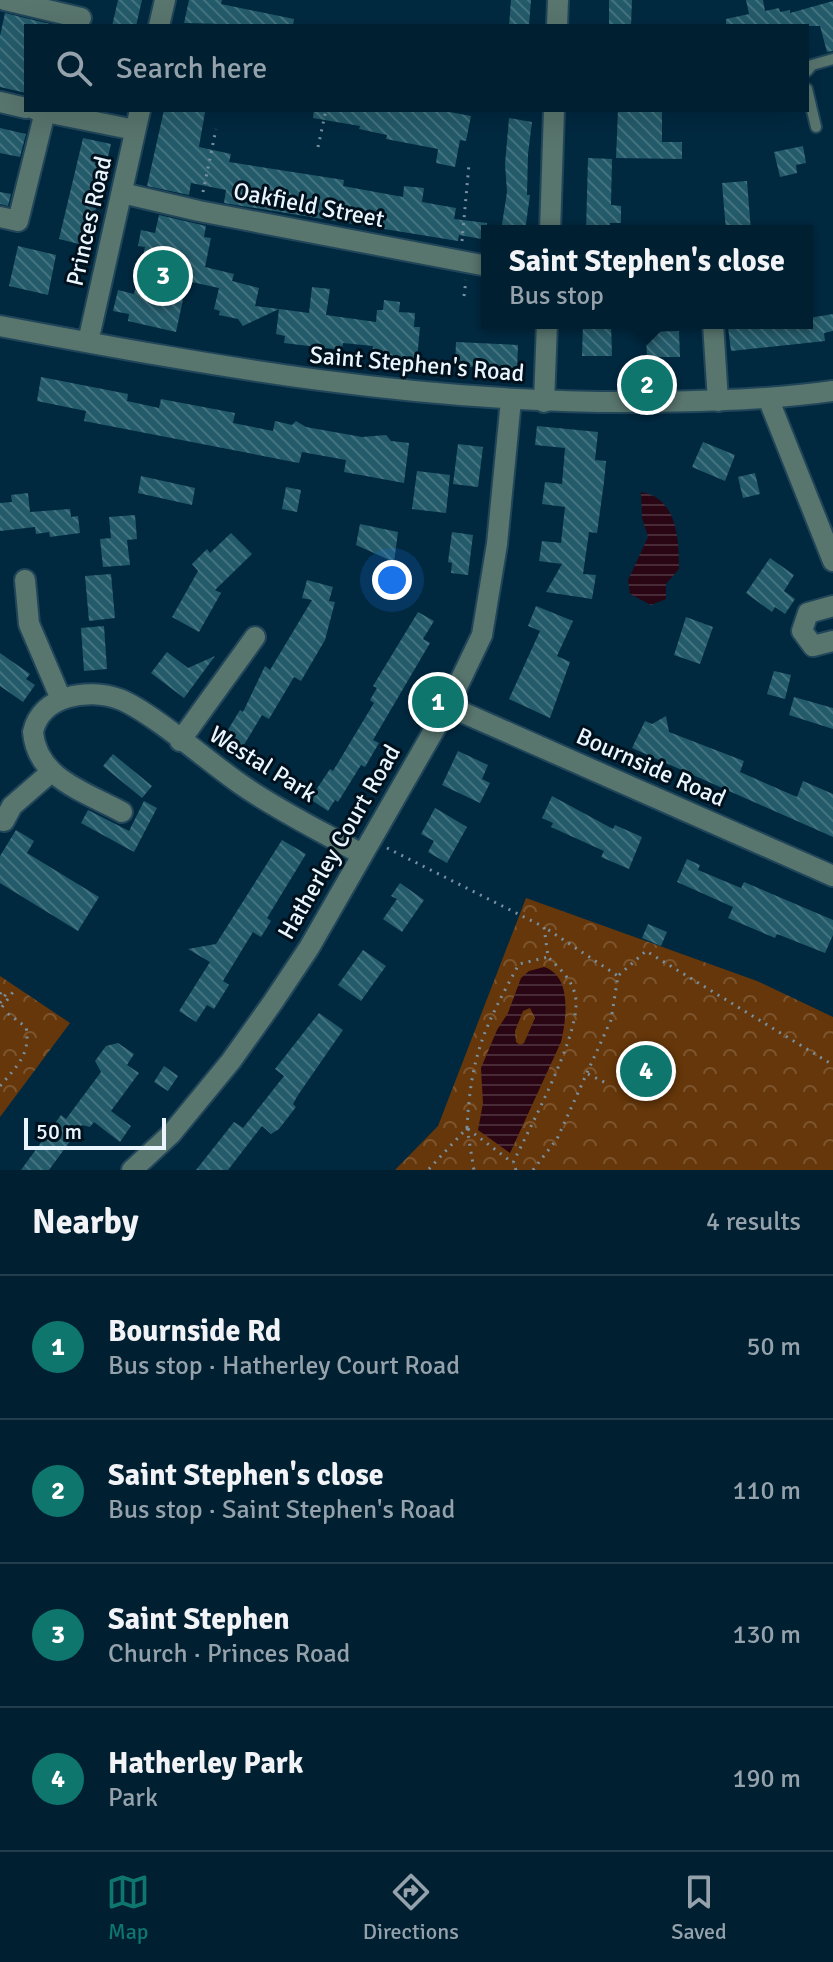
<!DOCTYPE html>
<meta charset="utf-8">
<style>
:root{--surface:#001f30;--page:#0e2c3c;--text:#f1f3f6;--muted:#95a2ab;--line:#223d4c;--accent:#0f766e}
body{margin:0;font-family:Signika,sans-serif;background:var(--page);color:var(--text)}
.scale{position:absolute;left:24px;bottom:20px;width:142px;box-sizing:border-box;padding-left:8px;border:4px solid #eaf5fd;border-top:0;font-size:22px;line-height:28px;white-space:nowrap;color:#eaf5fd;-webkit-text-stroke:6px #00111e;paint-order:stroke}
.you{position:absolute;left:392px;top:580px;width:28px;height:28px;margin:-20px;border:6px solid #fff;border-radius:50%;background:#1a73e8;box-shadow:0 0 0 12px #1a73e833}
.badge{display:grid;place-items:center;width:52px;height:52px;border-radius:50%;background:var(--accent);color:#fff;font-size:26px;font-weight:700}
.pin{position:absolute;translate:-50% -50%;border:4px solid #fff;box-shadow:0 2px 8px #0006}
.popup{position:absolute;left:481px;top:225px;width:332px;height:104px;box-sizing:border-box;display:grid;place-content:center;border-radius:0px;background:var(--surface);filter:drop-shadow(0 2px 6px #0005);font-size:26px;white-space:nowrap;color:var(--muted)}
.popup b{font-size:30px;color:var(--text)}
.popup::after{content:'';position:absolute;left:50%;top:100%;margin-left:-16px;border:16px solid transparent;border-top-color:var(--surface)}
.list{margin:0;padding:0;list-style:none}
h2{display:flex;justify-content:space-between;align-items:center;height:104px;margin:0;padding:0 32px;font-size:34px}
h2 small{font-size:26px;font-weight:400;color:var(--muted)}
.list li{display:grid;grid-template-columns:52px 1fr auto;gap:24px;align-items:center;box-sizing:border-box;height:144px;padding:0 32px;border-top:2px solid var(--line)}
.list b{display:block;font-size:30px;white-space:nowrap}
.list p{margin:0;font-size:26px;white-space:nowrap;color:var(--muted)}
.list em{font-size:26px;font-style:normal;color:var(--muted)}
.icon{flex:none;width:44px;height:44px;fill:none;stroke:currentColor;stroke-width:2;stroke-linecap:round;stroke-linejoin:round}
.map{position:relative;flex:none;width:833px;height:1170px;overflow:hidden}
.search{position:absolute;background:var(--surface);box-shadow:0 8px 32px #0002;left:24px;right:24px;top:24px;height:88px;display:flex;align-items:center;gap:20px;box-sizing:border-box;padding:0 28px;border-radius:0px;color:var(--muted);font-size:30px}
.sheet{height:680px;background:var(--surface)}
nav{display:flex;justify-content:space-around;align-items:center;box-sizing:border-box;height:112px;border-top:2px solid var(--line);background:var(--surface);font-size:22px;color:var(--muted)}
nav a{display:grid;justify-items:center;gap:4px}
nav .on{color:var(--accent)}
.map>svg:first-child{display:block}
.forest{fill:url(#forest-crowns)}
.water{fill:url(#water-rules);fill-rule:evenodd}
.building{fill:url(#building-back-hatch)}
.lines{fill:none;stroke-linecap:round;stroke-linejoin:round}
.service-casing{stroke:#21465a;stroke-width:14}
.minor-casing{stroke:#21465a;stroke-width:24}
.tertiary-casing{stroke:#21465a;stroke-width:24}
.path{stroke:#7891a1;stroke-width:3;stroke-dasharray:2 6;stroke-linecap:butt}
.service{stroke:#58756e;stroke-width:10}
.minor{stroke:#58756e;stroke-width:20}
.tertiary{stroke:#58756e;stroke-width:20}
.labels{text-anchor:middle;stroke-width:6;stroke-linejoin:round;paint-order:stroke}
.street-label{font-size:24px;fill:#eaf5fd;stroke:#00111e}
</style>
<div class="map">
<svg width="833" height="1170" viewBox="0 0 833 1170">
<defs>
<pattern id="forest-crowns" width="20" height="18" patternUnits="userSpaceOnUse" patternTransform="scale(2)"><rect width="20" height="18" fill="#66370a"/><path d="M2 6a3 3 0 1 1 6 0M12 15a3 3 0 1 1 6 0" fill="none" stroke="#7c552f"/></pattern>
<pattern id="water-rules" width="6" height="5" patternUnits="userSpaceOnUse" patternTransform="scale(2)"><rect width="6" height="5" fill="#2a0615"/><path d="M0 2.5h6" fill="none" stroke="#492b38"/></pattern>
<pattern id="building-back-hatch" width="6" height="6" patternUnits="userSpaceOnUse" patternTransform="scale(2)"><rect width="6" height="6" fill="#245b6a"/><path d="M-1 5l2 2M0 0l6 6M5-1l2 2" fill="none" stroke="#447380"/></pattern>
</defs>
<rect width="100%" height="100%" fill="#002940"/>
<path class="forest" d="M 526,898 L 757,981 L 833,1017 L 833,1170 L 395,1170 L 438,1126 Z
M 0,976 L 70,1023 L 0,1117 Z"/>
<path class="water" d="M 641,492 C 677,498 679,538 679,569 L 666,584 L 666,599 L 651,605 L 630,594 L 628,580 L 648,537 L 642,518 Z
M 544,967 C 573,976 566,1021 561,1042 L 510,1153 L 478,1130 L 483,1103 L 481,1068 L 497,1030 L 508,1013 L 521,978 L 529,971 ZM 530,1008 L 535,1018 L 524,1043 L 520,1045 L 516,1042 L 515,1031 L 523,1011 Z"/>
<path class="building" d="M 118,0 L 142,0 L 136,26 L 112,26 Z
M 189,0 L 222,0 L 221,4 L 294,19 L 293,26 L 184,23 Z
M 511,0 L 531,0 L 529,26 L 509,26 Z
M 609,0 L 632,0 L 631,26 L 609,25 Z
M 746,0 L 763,0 L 765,11 L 779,8 L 780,12 L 790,10 L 790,13 L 833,1 L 833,51 L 827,52 L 820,26 L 726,26 L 726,19 L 749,14 Z
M 5,13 L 58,26 L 26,26 L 26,93 L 0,87 L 0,36 Z
M 164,110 L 205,112 L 199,147 L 231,154 L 229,162 L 344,180 L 343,186 L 403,197 L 404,186 L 424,188 L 422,202 L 456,208 L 454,219 L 487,223 L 487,240 L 459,235 L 458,241 L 224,203 L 226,190 L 191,183 L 189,195 L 147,186 Z
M 314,110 L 439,110 L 471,116 L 466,141 L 460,140 L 455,167 L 436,163 L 438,149 L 386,139 L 387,135 L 359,129 L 360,126 L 313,118 Z
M 618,110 L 662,110 L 662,142 L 682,142 L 682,159 L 616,158 Z
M 509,118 L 532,122 L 528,154 L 527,195 L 530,195 L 525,231 L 501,231 L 507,192 L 505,164 Z
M 0,128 L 26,134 L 20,157 L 0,153 Z
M 83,138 L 111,144 L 87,246 L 59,239 Z
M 803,146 L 806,163 L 796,165 L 797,173 L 780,177 L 774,152 Z
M 588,158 L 612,159 L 611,205 L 621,206 L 621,223 L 610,223 L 610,231 L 586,231 Z
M 747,181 L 751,231 L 726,231 L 722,183 Z
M 0,192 L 11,194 L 8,206 L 0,204 Z
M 159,215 L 206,226 L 204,237 L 211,238 L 205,267 L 234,274 L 232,281 L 259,288 L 255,306 L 279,309 L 243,326 L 238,319 L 219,315 L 220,311 L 214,309 L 219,288 L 187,281 L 176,332 L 128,321 L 129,314 L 113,311 L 118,290 L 134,294 L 145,247 L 138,246 L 141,230 L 155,233 Z
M 18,246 L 56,255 L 48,295 L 9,286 Z
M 312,287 L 330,289 L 326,315 L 376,322 L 377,310 L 383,310 L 384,300 L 400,302 L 399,312 L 415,313 L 414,327 L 420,327 L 417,359 L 372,355 L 373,346 L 343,343 L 342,350 L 284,343 L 285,336 L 276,334 L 279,309 L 309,313 Z
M 833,314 L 833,331 L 824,333 L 825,341 L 731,351 L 728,327 L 809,323 L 809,318 Z
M 583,323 L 611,323 L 612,356 L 582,356 Z
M 679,331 L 680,357 L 647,357 L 646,332 Z
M 456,342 L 518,345 L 517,369 L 455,366 Z
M 41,377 L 128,394 L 127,401 L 159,408 L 161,399 L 235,413 L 233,423 L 273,431 L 275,421 L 292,425 L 296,421 L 306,427 L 362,437 L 386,435 L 391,441 L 409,443 L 404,483 L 344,472 L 346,460 L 302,452 L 299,463 L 84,421 L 86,411 L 37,401 Z
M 537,426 L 598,432 L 595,460 L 606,461 L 604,482 L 597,533 L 589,532 L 583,574 L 596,575 L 592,599 L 546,592 L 562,564 L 539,561 L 542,541 L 561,543 L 565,507 L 542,504 L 545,482 L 562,484 L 565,448 L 535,445 Z
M 703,442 L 735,455 L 725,481 L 692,467 Z
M 458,444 L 483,447 L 478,487 L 453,484 Z
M 417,471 L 450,475 L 446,513 L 412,509 Z
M 755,473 L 760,494 L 743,498 L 738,477 Z
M 141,476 L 195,488 L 192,505 L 138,493 Z
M 286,487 L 301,490 L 297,512 L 282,509 Z
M 28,493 L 30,512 L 70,509 L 71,517 L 78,516 L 80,533 L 50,537 L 49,532 L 36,534 L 35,527 L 0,531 L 0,503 L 12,502 L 11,495 Z
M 135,515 L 137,539 L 127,540 L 130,565 L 103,567 L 100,539 L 111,538 L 109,517 Z
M 360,524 L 398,532 L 394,562 L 356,545 Z
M 452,532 L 473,535 L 468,575 L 451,573 L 452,563 L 448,562 Z
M 231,533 L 252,554 L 215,590 L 221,593 L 199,632 L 172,617 L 198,571 L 192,564 L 207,549 L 210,553 Z
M 770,558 L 794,575 L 784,591 L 795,599 L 785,614 L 775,607 L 772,612 L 746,593 Z
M 111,574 L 115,618 L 89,621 L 85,576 Z
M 307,580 L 333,587 L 329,601 L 335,602 L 325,640 L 301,681 L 294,677 L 269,719 L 262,715 L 236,758 L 218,746 L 240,710 L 243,712 L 265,666 L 270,670 L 312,600 L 302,598 Z
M 536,606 L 573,621 L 557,656 L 570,662 L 550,718 L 509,699 L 540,631 L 528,626 Z
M 418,612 L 434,621 L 423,639 L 430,643 L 373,740 L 379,743 L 365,767 L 361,765 L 338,802 L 335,800 L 328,811 L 310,799 L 330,769 L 333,771 L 374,703 L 370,700 L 377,688 L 373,686 Z
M 686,617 L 713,627 L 700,664 L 674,655 Z
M 104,626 L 107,669 L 84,671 L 81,628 Z
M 167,652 L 188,668 L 215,656 L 184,698 L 151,673 Z
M 0,653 L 30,674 L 26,679 L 35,685 L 23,702 L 0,686 Z
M 774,671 L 791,675 L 785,699 L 767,694 Z
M 794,697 L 833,708 L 833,729 L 789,715 Z
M 666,716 L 669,732 L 744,761 L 740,772 L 797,797 L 803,781 L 833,794 L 833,837 L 632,748 L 645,721 L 652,724 Z
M 458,751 L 488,765 L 482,779 L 490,783 L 480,803 L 442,785 Z
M 113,754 L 152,786 L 142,798 L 103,766 Z
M 552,796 L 613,829 L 615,825 L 642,837 L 629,869 L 601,857 L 604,851 L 551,827 L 553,823 L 542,818 Z
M 144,801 L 157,808 L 134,852 L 81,823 L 88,810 L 129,831 Z
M 435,808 L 467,827 L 447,863 L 428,852 L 434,841 L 421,834 Z
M 16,830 L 34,841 L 27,853 L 99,897 L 78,931 L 0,883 L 0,856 Z
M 282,840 L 306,854 L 267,918 L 271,921 L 261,937 L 253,932 L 223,981 L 229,985 L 214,1009 L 207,1005 L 196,1022 L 179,1011 L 210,962 L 188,949 L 216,944 Z
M 687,859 L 700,865 L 698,870 L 741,888 L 744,882 L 833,920 L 833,935 L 825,953 L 777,934 L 775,938 L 728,918 L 733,907 L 677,882 Z
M 400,883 L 424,900 L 402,932 L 383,919 L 397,899 L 391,896 Z
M 648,924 L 667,932 L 661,946 L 642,938 Z
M 363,950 L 386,966 L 361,1001 L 338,985 Z
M 319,1013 L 343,1030 L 298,1095 L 293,1104 L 296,1107 L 279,1129 L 271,1134 L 262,1126 L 228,1170 L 196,1170 L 234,1122 L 243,1128 L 284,1076 L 275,1069 Z
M 118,1043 L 134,1054 L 127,1065 L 139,1073 L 111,1111 L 131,1126 L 120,1142 L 94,1122 L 90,1127 L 82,1125 L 49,1170 L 21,1170 L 61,1115 L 66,1119 L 101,1072 L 95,1061 L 106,1046 Z
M 164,1066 L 178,1076 L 168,1091 L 154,1082 Z"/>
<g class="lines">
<defs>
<path id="service" d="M 807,71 L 812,65 L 833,59
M 807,89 L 816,127"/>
<path id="minor" d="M 5,0 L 81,18
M 159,26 L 165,0
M 557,26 L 558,0
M 0,102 L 26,108
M 36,110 L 135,130
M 122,193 L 199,211 L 487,266
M 0,217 L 18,221 L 45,112
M 550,231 L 554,110
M 713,323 L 718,401
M 88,342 L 140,110
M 768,398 L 833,561
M 544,402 L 547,323
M 25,580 L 29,624 L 61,699
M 833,606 L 808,613 L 802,631 L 813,646 L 833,641
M 448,706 L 833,876
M 180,741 L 255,637
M 122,812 C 86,792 37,779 33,732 C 41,695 88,688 119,699 C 149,710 210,763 239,783 C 277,810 321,831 361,854
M 4,821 L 12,806 L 50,773
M 132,1170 L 171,1134 L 231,1061 L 273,1002 L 309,948 L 448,706 L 482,635 L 497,544 L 511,400"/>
<path id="tertiary" d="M 0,326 C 218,367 422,404 645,402 C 708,401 771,400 833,391"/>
</defs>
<use href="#service" class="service-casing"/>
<use href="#minor" class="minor-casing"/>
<use href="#tertiary" class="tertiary-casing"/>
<path class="path" d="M 318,147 L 326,110
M 203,192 L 216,129
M 462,241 L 469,164
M 464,296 L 466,280
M 387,848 L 544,927 L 548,957 L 519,964 C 484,1028 471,1054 467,1128 L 428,1170
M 619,975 L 646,951 L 833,1065
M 0,994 L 4,987
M 0,1003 L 8,991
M 2,1007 L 13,992
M 588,1074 L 606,1083
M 0,1086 C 17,1066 31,1054 26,1027 L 3,1010
M 467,1128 L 474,1170
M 468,1129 L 513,1163
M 516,1170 L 513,1163 C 530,1127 577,1040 576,1003 C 576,983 561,970 548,957
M 533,1170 L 557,1139 L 611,1020 L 618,976 L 544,927"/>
<use href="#service" class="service"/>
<use href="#minor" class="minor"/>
<use href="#tertiary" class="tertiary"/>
</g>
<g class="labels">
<g class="street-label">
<text transform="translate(309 205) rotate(11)" y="8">Oakfield Street</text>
<text transform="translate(89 221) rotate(-77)" y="8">Princes Road</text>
<text transform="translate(417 364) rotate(5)" y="8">Saint Stephen's Road</text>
<text transform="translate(263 764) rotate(32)" y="8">Westal Park</text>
<text transform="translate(651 767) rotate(24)" y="8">Bournside Road</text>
<text transform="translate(339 842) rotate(-60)" y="8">Hatherley Court Road</text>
</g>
</g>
</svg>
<div class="scale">50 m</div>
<div class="you"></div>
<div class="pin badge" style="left:438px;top:702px">1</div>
<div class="pin badge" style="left:647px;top:385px">2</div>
<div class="popup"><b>Saint Stephen's close</b>Bus stop</div>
<div class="pin badge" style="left:163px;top:276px">3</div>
<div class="pin badge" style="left:646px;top:1071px">4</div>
<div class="search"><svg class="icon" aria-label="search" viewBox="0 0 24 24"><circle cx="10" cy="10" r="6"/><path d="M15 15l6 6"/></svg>Search here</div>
</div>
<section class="sheet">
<h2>Nearby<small>4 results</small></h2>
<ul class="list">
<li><span class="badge">1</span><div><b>Bournside Rd</b><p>Bus stop · Hatherley Court Road</p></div><em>50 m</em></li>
<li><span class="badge">2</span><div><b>Saint Stephen's close</b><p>Bus stop · Saint Stephen's Road</p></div><em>110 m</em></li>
<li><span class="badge">3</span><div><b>Saint Stephen</b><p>Church · Princes Road</p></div><em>130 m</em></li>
<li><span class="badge">4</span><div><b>Hatherley Park</b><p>Park</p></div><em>190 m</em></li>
</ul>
</section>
<nav>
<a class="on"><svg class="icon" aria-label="map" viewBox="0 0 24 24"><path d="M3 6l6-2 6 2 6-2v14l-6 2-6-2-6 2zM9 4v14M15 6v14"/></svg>Map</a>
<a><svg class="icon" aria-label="directions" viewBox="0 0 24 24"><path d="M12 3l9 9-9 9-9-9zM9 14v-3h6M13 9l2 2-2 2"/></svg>Directions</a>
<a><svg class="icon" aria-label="saved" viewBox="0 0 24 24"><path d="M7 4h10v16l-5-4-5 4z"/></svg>Saved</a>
</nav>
